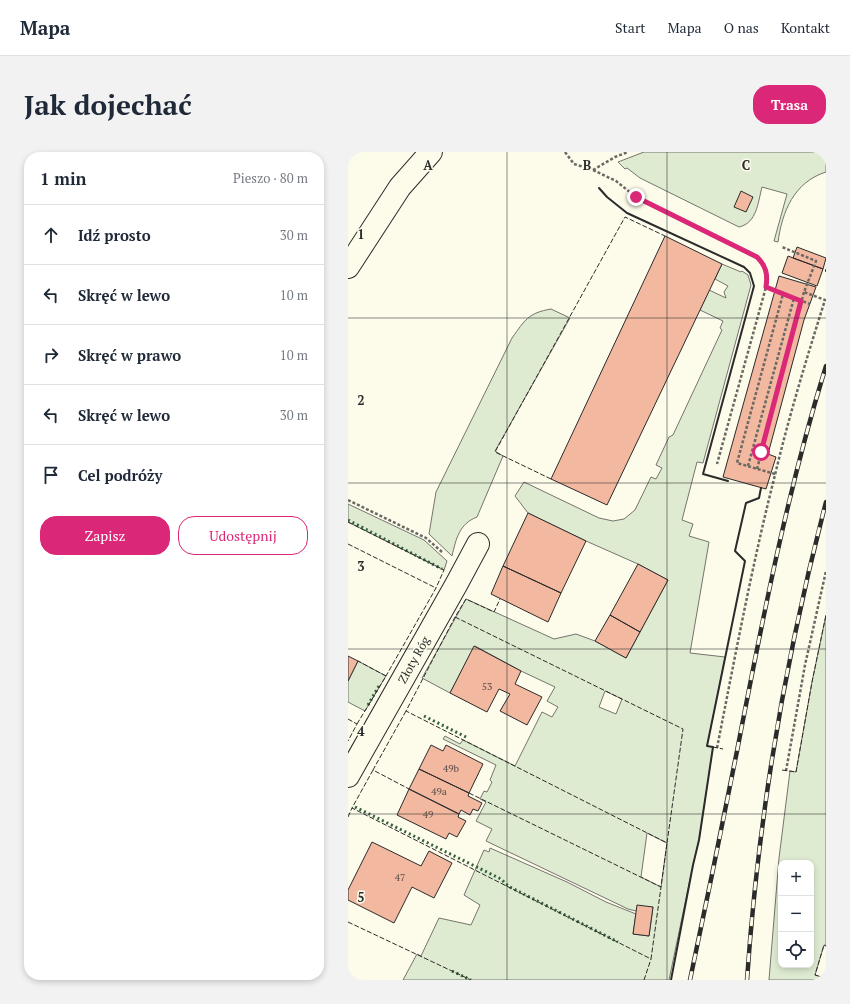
<!DOCTYPE html>
<html lang="pl">
<meta charset="utf-8">
<style>
:root{--surface:#fff;--page:#f2f2f3;--text:#1f2937;--muted:#747a83;--line:#e0e1e3;--accent:#db2777}
body{margin:0;font-family:"PT Serif",serif;background:var(--page);color:var(--text)}
.controls{position:absolute;right:12px;bottom:12px;display:grid;overflow:hidden;border-radius:8px;box-shadow:0 2px 6px #0003}
.controls button{width:36px;height:36px;display:grid;place-items:center;padding:0;border:0;border-bottom:1px solid var(--line);background:var(--surface);color:var(--text);font:20px sans-serif}
.stop{position:absolute;width:12px;height:12px;margin:-9px;border:3px solid #db2777;border-radius:50%;background:#fff}
.stop.end{background:#db2777;border-color:#fff;box-shadow:0 1px 4px #0008}
.list{margin:0;padding:0;list-style:none}
h2{display:flex;justify-content:space-between;align-items:center;height:52px;margin:0;padding:0 16px;font-size:17px}
h2 small{font-size:13px;font-weight:400;color:var(--muted)}
.list li{display:grid;grid-template-columns:26px 1fr auto;gap:12px;align-items:center;box-sizing:border-box;height:60px;padding:0 16px;border-top:1px solid var(--line)}
.list b{display:block;font-size:15px;white-space:nowrap}
.list em{font-size:13px;font-style:normal;color:var(--muted)}
.actions{display:flex;gap:8px;padding:12px 16px}
.actions a{flex:1;padding:9px 0;border:1px solid var(--accent);border-radius:16px;text-align:center;font-size:14px;color:var(--accent)}
.actions .main{background:var(--accent);color:#fff}
.icon{flex:none;width:22px;height:22px;fill:none;stroke:currentColor;stroke-width:2;stroke-linecap:round;stroke-linejoin:round}
.map{position:relative;flex:none;width:478px;height:828px;overflow:hidden;border-radius:16px}
header{display:flex;align-items:center;gap:24px;box-sizing:border-box;height:56px;padding:0 20px;background:var(--surface);border-bottom:1px solid var(--line)}
header strong{font-size:19px}
nav{display:flex;gap:22px;margin-inline-start:auto;font-size:14px}
.intro{display:flex;align-items:center;justify-content:space-between;box-sizing:border-box;height:96px;padding:0 24px}
h1{margin:0;font-size:28px}
.button{padding:10px 18px;border-radius:16px;background:var(--accent);color:#fff;font-size:14px;font-weight:700}
main{display:flex;gap:24px;padding:0 24px}
aside{flex:1;background:var(--surface);border-radius:16px;box-shadow:0 2px 6px #0003}
.map>svg:first-child{display:block}
.green{fill:#deebd1;stroke:#74746e;fill-rule:evenodd}
.building{fill:#f2b8a0;stroke:#2b2b2b}
.lines{fill:none;stroke-linecap:round;stroke-linejoin:round}
.street-casing{stroke:#2b2b2b;stroke-width:24}
.secondary-casing{stroke:#2b2b2b;stroke-width:24}
.path{stroke:#6a6964;stroke-width:2.5;stroke-dasharray:3 2;stroke-linecap:butt}
.street{stroke:#fdfbea;stroke-width:22}
.secondary{stroke:#fdfbea;stroke-width:22}
.rail-casing{stroke:#2b2b2b;stroke-width:4.5}
.rail{stroke:#fdfbea;stroke-width:3;stroke-dasharray:9;stroke-linecap:butt}
.hedge{stroke:#34623c;stroke-width:3;stroke-dasharray:2 3;stroke-linecap:butt}
.fence{stroke:#2b2b2b;stroke-width:1;stroke-dasharray:5 2;stroke-linecap:butt}
.wall{stroke:#2b2b2b;stroke-width:2}
.route{stroke:#db2777;stroke-width:5}
.grid{fill:none;stroke:#2b2b2b;stroke-width:1;stroke-opacity:0.55}
.labels{text-anchor:middle;stroke-width:3;stroke-linejoin:round;paint-order:stroke}
.number-label{font-size:10px;fill:#5d4e48}
.street-label{font-size:12px;fill:#2b2b2b;stroke:#fdfbea}
.grid-label{font-size:13px;text-anchor:middle;font-weight:bold;fill:#2b2b2b;stroke:#fdfbea;stroke-width:3;stroke-linejoin:round;paint-order:stroke}
</style>
<header>
<strong>Mapa</strong>
<nav><a>Start</a><a>Mapa</a><a>O nas</a><a>Kontakt</a></nav>
</header>
<div class="intro"><h1>Jak dojechać</h1><a class="button">Trasa</a></div>
<main>
<aside>
<h2>1 min<small>Pieszo · 80 m</small></h2>
<ul class="list">
<li><svg class="icon" aria-label="ahead" viewBox="0 0 24 24"><path d="M12 20V5M6 11l6-6 6 6"/></svg><div><b>Idź prosto</b></div><em>30 m</em></li>
<li><svg class="icon" aria-label="left" viewBox="0 0 24 24"><path d="M17 20v-9H6M10 6l-5 5 5 5"/></svg><div><b>Skręć w lewo</b></div><em>10 m</em></li>
<li><svg class="icon" aria-label="right" viewBox="0 0 24 24"><path d="M7 20v-9h11M14 6l5 5-5 5"/></svg><div><b>Skręć w prawo</b></div><em>10 m</em></li>
<li><svg class="icon" aria-label="left" viewBox="0 0 24 24"><path d="M17 20v-9H6M10 6l-5 5 5 5"/></svg><div><b>Skręć w lewo</b></div><em>30 m</em></li>
<li><svg class="icon" aria-label="arrive" viewBox="0 0 24 24"><path d="M6 21V4h12l-3 4 3 4H6"/></svg><div><b>Cel podróży</b></div></li>
</ul>
<div class="actions"><a class="main">Zapisz</a><a>Udostępnij</a></div>
</aside>
<div class="map">
<svg width="478" height="828" viewBox="0 0 478 828">
<rect width="100%" height="100%" fill="#fdfbea"/>
<path class="green" d="M 296,0 L 478,0 L 478,20 C 446,30 434,60 430,90 L 426,89 L 439,42 L 414,35 C 410,50 409,71 391,75 L 292,26 L 279,16 L 277,17 L 270,10 Z
M 374,112 L 393,120 L 394,119 L 400,123 L 403,133 L 355,311 L 349,310 L 334,368 L 345,372 L 341,384 L 361,390 L 342,501 L 377,505 L 359,594 L 365,595 L 351,688 L 345,713 L 321,828 L 55,828 L 69,802 L 73,804 L 91,766 L 123,773 L 132,753 L 116,743 L 136,698 L 141,700 L 142,696 L 219,730 L 258,750 L 288,762 L 285,782 L 301,784 L 305,755 L 288,759 L 280,757 L 138,689 L 144,677 L 128,669 L 138,650 L 132,647 L 136,639 L 139,640 L 144,630 L 142,628 L 148,613 L 95,587 L 97,584 L 112,592 L 115,588 L 167,614 L 194,560 L 204,565 L 210,555 L 199,549 L 207,535 L 173,519 L 127,494 L 102,541 L 74,526 L 118,447 L 206,487 L 228,482 L 247,489 L 278,506 L 320,428 L 290,412 L 238,389 L 180,361 L 167,344 L 176,330 L 251,366 L 265,369 L 276,367 L 287,358 L 303,325 L 308,327 L 314,316 L 308,313 L 321,285 L 325,283 L 374,178 L 372,176 L 375,169 L 352,158 L 361,138 L 378,146 L 376,140 L 380,134 L 367,127 ZM 257,539 L 274,547 L 268,562 L 251,555 ZM 299,681 L 319,691 L 313,735 L 293,725 Z
M 203,157 L 222,166 L 147,299 L 155,304 L 129,365 C 111,372 108,387 104,404 L 81,382 L 88,340 L 164,186 C 177,168 180,161 203,157 Z
M 0,352 L 76,388 L 99,409 L 96,418 L 0,370 Z
M 478,463 L 478,794 L 476,793 L 467,823 L 474,825 L 473,828 L 421,828 L 431,706 L 442,619 L 448,620 L 464,530 ZM 433,711 L 463,711 L 463,813 L 433,813 Z
M 10,509 L 38,524 L 17,559 L 0,550 L 0,529 Z"/>
<path class="building" d="M 393,39 L 405,45 L 398,60 L 386,55 Z
M 317,84 L 374,112 L 259,353 L 203,327 Z
M 449,95 L 478,106 L 475,117 L 445,106 Z
M 440,104 L 475,117 L 469,134 L 434,121 Z
M 431,124 L 468,135 L 456,168 L 420,302 L 428,305 L 418,337 L 375,325 Z
M 180,361 L 238,389 L 213,441 L 155,414 Z
M 290,412 L 320,428 L 292,480 L 262,463 Z
M 155,414 L 213,441 L 200,470 L 143,442 Z
M 262,463 L 292,480 L 278,506 L 247,489 Z
M 126,494 L 173,519 L 167,532 L 194,545 L 179,573 L 152,559 L 162,542 L 151,537 L 139,560 L 102,541 Z
M 0,504 L 10,509 L 0,529 Z
M 83,593 L 95,599 L 98,593 L 135,612 L 121,641 L 71,617 Z
M 71,617 L 121,641 L 120,644 L 134,651 L 130,659 L 125,657 L 122,663 L 113,658 L 111,662 L 61,637 Z
M 61,637 L 111,662 L 110,665 L 118,669 L 109,685 L 101,681 L 98,687 L 49,663 Z
M 24,690 L 73,714 L 81,699 L 104,711 L 86,746 L 64,735 L 46,771 L 0,748 L 0,738 Z
M 289,753 L 305,755 L 301,784 L 285,782 Z"/>
<g class="lines">
<defs>
<path id="street" d="M 0,624 L 108,433 L 130,392"/>
<path id="secondary" d="M 0,115 L 52,35 L 83,0"/>
</defs>
<use href="#street" class="street-casing"/>
<use href="#secondary" class="secondary-casing"/>
<path class="path" d="M 217,0 L 226,12 L 245,18 L 268,29 L 288,45 L 409,105 C 418,114 420,122 418,135 L 369,312
M 245,18 L 267,5 L 280,0
M 418,135 L 462,152
M 400,314 L 446,146
M 409,317 L 456,140
M 427,322 L 389,311 L 435,142
M 0,348 L 78,386 L 94,400
M 369,596 C 387,505 404,413 427,323 C 441,264 459,205 477,148 L 456,140 L 468,109 L 434,95
M 438,619 L 457,513 L 478,419"/>
<use href="#street" class="street"/>
<use href="#secondary" class="secondary"/>
<defs>
<path id="rail" d="M 342,828 C 358,752 374,675 389,599 C 414,470 439,340 478,214
M 399,828 C 410,666 437,507 478,350"/>
</defs>
<use href="#rail" class="rail-casing"/>
<use href="#rail" class="rail"/>
<path class="hedge" d="M 0,368 L 94,417
M 20,553 L 32,532
M 76,564 L 120,586
M 7,655 L 153,727 L 160,734 L 270,790
M 104,819 L 123,828"/>
<path class="fence" d="M 203,327 L 147,300 L 277,65 L 317,84
M 0,370 L 96,418 L 88,436 L 38,524
M 0,392 L 88,436
M 107,465 L 335,577 L 319,691 L 58,559 L 107,465 L 118,447 L 146,460 L 152,447
M 58,559 L 25,618 L 61,637
M 0,567 L 9,572 L 0,589
M 9,572 L 38,524 L 10,509
M 365,595 L 375,597
M 25,618 L 4,656 L 303,807 L 313,735
M 434,618 L 448,620 L 464,530 L 478,463
M 121,641 L 313,735 L 319,691
M 0,665 L 4,656
M 0,770 L 123,828
M 296,828 L 303,807
M 473,828 L 474,825 L 467,823 L 476,793 L 478,794"/>
<path class="wall" d="M 251,36 L 259,45 L 279,61 L 396,115 L 402,121 L 406,134 L 355,322 L 380,329
M 478,119 L 478,118
M 323,828 L 345,713 L 351,688 L 365,595 L 359,594 L 397,409 L 387,399 L 398,351 L 411,346 L 413,336"/>
</g>
<g class="lines">
<path class="route" d="M 288,45 L 409,105 C 418,114 420,122 418,135 L 453,149 L 413,300"/>
</g>
<path class="grid" d="M 159,0 L 159,828M 319,0 L 319,828M 0,166 L 478,166M 0,331 L 478,331M 0,497 L 478,497M 0,662 L 478,662"/>
<g class="labels">
<g class="number-label">
<text x="139" y="538">53</text>
<text x="103" y="620">49b</text>
<text x="91" y="643">49a</text>
<text x="80" y="666">49</text>
<text x="52" y="729">47</text>
</g>
<g class="street-label">
<text transform="translate(66 508) rotate(-61)" y="4">Złoty Róg</text>
</g>
</g>
<g class="grid-label">
<text x="80" y="18">A</text>
<text x="239" y="18">B</text>
<text x="398" y="18">C</text>
<text x="13" y="87">1</text>
<text x="13" y="253">2</text>
<text x="13" y="419">3</text>
<text x="13" y="584">4</text>
<text x="13" y="750">5</text>
</g>
</svg>
<div class="controls">
<button>+</button>
<button>−</button>
<button><svg class="icon" aria-label="locate" viewBox="0 0 24 24"><circle cx="12" cy="12" r="6"/><path d="M12 2v4M12 18v4M2 12h4M18 12h4"/></svg></button>
</div>
<div class="stop" style="left:413px;top:300px"></div>
<div class="stop end" style="left:288px;top:45px"></div>
</div>
</main>
